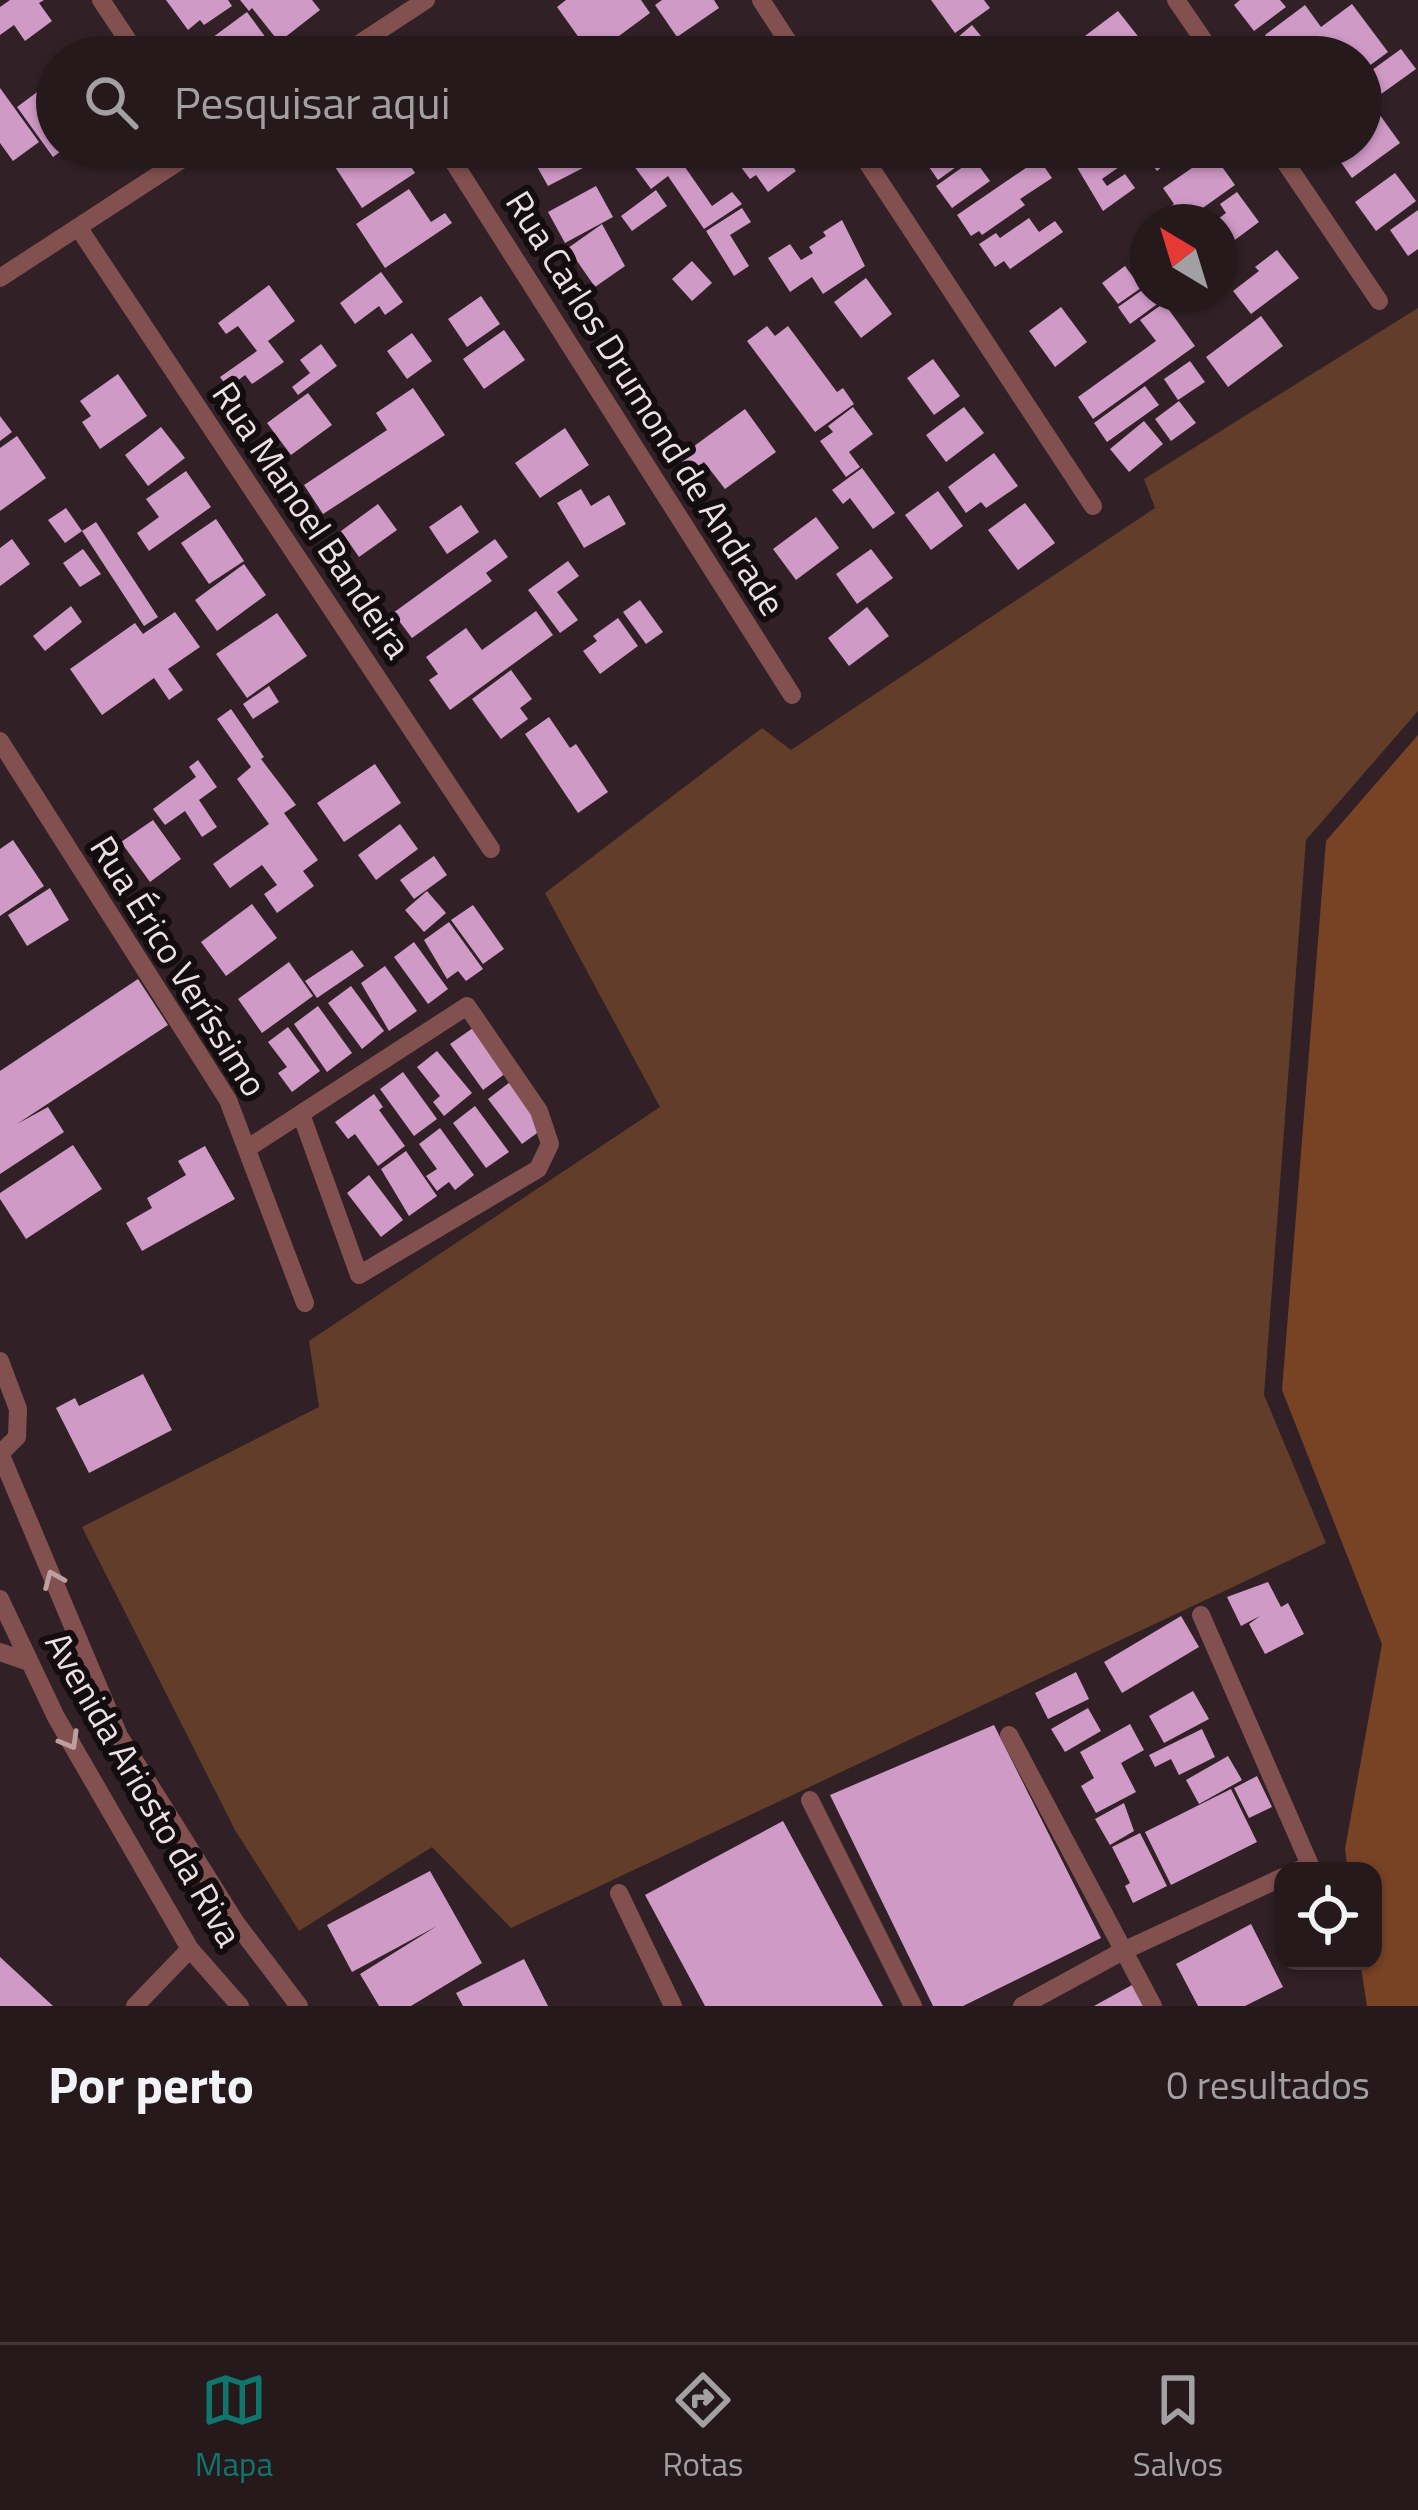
<!DOCTYPE html>
<html lang="pt">
<meta charset="utf-8">
<style>
:root{--surface:#25191c;--page:#312629;--text:#f1f3f6;--muted:#a3a0a3;--line:#42383b;--accent:#0f766e}
body{margin:0;font-family:"Titillium Web",sans-serif;background:var(--page);color:var(--text)}
.controls{position:absolute;right:36px;bottom:36px;display:grid;overflow:hidden;border-radius:24px;box-shadow:0 3px 9px #0004}
.controls button{width:108px;height:108px;display:grid;place-items:center;padding:0;border:0;border-bottom:3px solid var(--line);background:var(--surface);color:var(--text);font:60px sans-serif}
.compass{position:absolute;left:1130px;top:204px;width:108px;height:108px;border-radius:50%;background:var(--surface);box-shadow:0 3px 9px #0004;rotate:322deg}
.list{margin:0;padding:0;list-style:none}
h2{display:flex;justify-content:space-between;align-items:center;height:156px;margin:0;padding:0 48px;font-size:51px}
h2 small{font-size:39px;font-weight:400;color:var(--muted)}
.icon{flex:none;width:66px;height:66px;fill:none;stroke:currentColor;stroke-width:2;stroke-linecap:round;stroke-linejoin:round}
.map{position:relative;flex:none;width:1418px;height:2006px;overflow:hidden}
.search{position:absolute;background:var(--surface);box-shadow:0 3px 9px #0004;left:36px;right:36px;top:36px;height:132px;display:flex;align-items:center;gap:30px;box-sizing:border-box;padding:0 42px;border-radius:66px;color:var(--muted);font-size:45px}
.sheet{height:336px;background:var(--surface)}
nav{display:flex;justify-content:space-around;align-items:center;box-sizing:border-box;height:168px;border-top:3px solid var(--line);background:var(--surface);font-size:33px;color:var(--muted)}
nav a{display:grid;justify-items:center;gap:6px}
nav .on{color:var(--accent)}
.map>svg:first-child{display:block}
.green{fill:#623d29}
.forest{fill:#784225}
.building{fill:#cf9ac6}
.lines{fill:none;stroke-linecap:round;stroke-linejoin:round}
.minor{stroke:#82514f;stroke-width:18}
.oneway{stroke:#bca0a1}
.labels{text-anchor:middle;stroke-width:12;stroke-linejoin:round;paint-order:stroke}
.street-label{font-size:36px;fill:#ece0e4;stroke:#140d0f}
</style>
<div class="map">
<svg width="1418" height="2006" viewBox="0 0 1418 2006">
<rect width="100%" height="100%" fill="#312126"/>
<path class="green" d="M 1418,308 L 1418,711 L 1306,840 L 1264,1395 L 1326,1543 L 511,1928 L 432,1847 L 299,1931 L 235,1830 L 82,1527 L 319,1407 L 309,1341 L 660,1107 L 545,893 L 762,728 L 791,750 L 1155,508 L 1144,479 Z"/>
<path class="forest" d="M 1418,735 L 1418,2006 L 1367,2006 L 1360,1961 L 1373,1961 L 1373,1871 L 1348,1871 L 1345,1849 L 1382,1644 L 1282,1390 L 1326,841 Z"/>
<path class="building" d="M 10,0 L 44,0 L 39,3 L 52,21 L 25,41 L 14,25 L 0,35 L 0,7 Z
M 166,0 L 228,0 L 232,6 L 204,25 L 200,20 L 188,30 Z
M 240,0 L 312,0 L 320,10 L 279,42 L 252,8 L 249,11 Z
M 566,0 L 641,0 L 650,13 L 592,56 L 557,7 Z
M 662,0 L 714,0 L 719,8 L 677,37 L 655,5 Z
M 931,0 L 984,0 L 990,8 L 955,33 Z
M 1240,0 L 1280,0 L 1286,7 L 1254,31 L 1234,5 Z
M 1352,4 L 1388,52 L 1361,72 L 1361,57 L 1339,57 L 1334,51 L 1326,57 L 1281,57 L 1265,35 L 1305,5 L 1321,27 Z
M 1118,11 L 1141,40 L 1118,57 L 1075,57 L 1069,48 Z
M 247,12 L 274,49 L 263,57 L 253,54 L 249,57 L 186,57 Z
M 972,25 L 998,57 L 935,57 Z
M 723,37 L 737,57 L 694,57 Z
M 1143,45 L 1152,57 L 1127,57 Z
M 1401,49 L 1416,69 L 1363,107 L 1361,78 Z
M 48,84 L 57,97 L 57,147 L 67,147 L 53,157 L 17,107 Z
M 0,88 L 39,142 L 13,161 L 0,143 Z
M 1377,111 L 1400,143 L 1352,178 L 1330,147 L 1361,147 L 1361,122 Z
M 322,147 L 347,147 L 351,153 L 361,147 L 398,147 L 415,173 L 362,208 Z
M 546,147 L 606,147 L 610,154 L 548,186 L 531,156 Z
M 627,147 L 646,147 L 657,162 L 648,147 L 671,147 L 712,206 L 732,192 L 742,204 L 704,229 L 668,176 L 651,189 L 622,150 Z
M 750,147 L 790,147 L 792,150 L 784,155 L 796,171 L 768,192 L 756,175 L 750,179 L 734,158 Z
M 931,147 L 984,147 L 938,180 L 920,154 Z
M 1014,147 L 1052,147 L 1026,165 Z
M 1099,147 L 1105,147 L 1119,167 L 1102,179 L 1107,186 L 1125,174 L 1135,188 L 1103,211 L 1075,164 Z
M 1149,147 L 1186,147 L 1157,171 L 1142,152 Z
M 1208,147 L 1235,185 L 1183,222 L 1149,222 L 1174,204 L 1163,188 L 1192,168 L 1188,162 Z
M 974,159 L 990,181 L 952,208 L 936,186 Z
M 1039,159 L 1052,178 L 1020,199 L 1025,205 L 982,235 L 979,231 L 971,236 L 957,215 Z
M 1395,173 L 1416,201 L 1376,231 L 1355,202 Z
M 596,186 L 613,217 L 565,243 L 548,212 Z
M 409,189 L 431,222 L 445,213 L 452,223 L 385,268 L 356,224 Z
M 656,190 L 667,206 L 632,231 L 621,216 Z
M 1237,192 L 1259,222 L 1220,251 L 1220,222 L 1214,222 L 1226,213 L 1220,204 Z
M 742,208 L 751,222 L 730,235 L 749,266 L 734,276 L 706,231 Z
M 1418,210 L 1418,249 L 1408,256 L 1390,230 Z
M 1029,218 L 1039,232 L 1055,221 L 1063,232 L 1010,269 L 1004,261 L 995,267 L 979,244 L 996,233 L 1000,238 Z
M 842,220 L 865,266 L 823,294 L 812,277 L 790,292 L 768,258 L 790,244 L 801,260 L 813,253 L 809,247 L 826,236 L 823,232 Z
M 602,224 L 625,266 L 595,287 L 568,248 Z
M 1277,250 L 1299,278 L 1251,314 L 1233,291 L 1259,271 L 1255,267 Z
M 692,261 L 712,283 L 692,301 L 672,279 Z
M 1125,266 L 1141,288 L 1118,304 L 1102,283 Z
M 381,272 L 403,302 L 385,315 L 379,306 L 355,324 L 340,303 Z
M 866,278 L 892,314 L 861,338 L 834,302 Z
M 269,285 L 295,321 L 268,341 L 284,362 L 252,384 L 245,375 L 228,388 L 220,377 L 257,351 L 238,326 L 226,334 L 218,323 Z
M 1148,286 L 1148,294 L 1154,294 L 1160,302 L 1130,324 L 1118,307 Z
M 481,296 L 500,324 L 467,347 L 448,319 Z
M 1164,303 L 1195,346 L 1093,419 L 1078,397 L 1156,341 L 1140,320 Z
M 1061,307 L 1087,342 L 1055,367 L 1029,331 Z
M 1261,316 L 1283,346 L 1228,387 L 1206,357 Z
M 767,326 L 775,336 L 788,326 L 837,392 L 843,388 L 854,404 L 815,432 L 747,341 Z
M 504,330 L 525,360 L 484,389 L 463,359 Z
M 412,333 L 432,361 L 407,379 L 387,351 Z
M 321,344 L 337,366 L 298,395 L 292,387 L 310,373 L 300,360 Z
M 933,359 L 960,396 L 934,415 L 907,378 Z
M 1190,361 L 1205,382 L 1178,400 L 1164,379 Z
M 118,374 L 147,416 L 100,449 L 82,422 L 91,416 L 80,401 Z
M 1145,386 L 1159,405 L 1107,442 L 1094,423 Z
M 413,388 L 445,435 L 323,514 L 304,485 L 387,430 L 376,413 Z
M 308,393 L 332,425 L 291,455 L 267,423 Z
M 1179,401 L 1196,423 L 1171,441 L 1155,419 Z
M 853,407 L 873,434 L 849,452 L 860,467 L 846,477 L 820,441 L 833,432 L 828,426 Z
M 964,407 L 984,433 L 946,462 L 926,435 Z
M 745,409 L 776,452 L 725,489 L 704,462 L 690,472 L 679,457 Z
M 0,416 L 12,432 L 0,441 Z
M 1144,421 L 1163,444 L 1129,472 L 1110,449 Z
M 161,427 L 185,458 L 148,486 L 125,455 Z
M 565,428 L 589,465 L 540,498 L 515,463 Z
M 17,436 L 46,478 L 0,511 L 0,448 Z
M 994,453 L 1018,486 L 986,508 L 981,502 L 966,513 L 948,487 Z
M 862,468 L 895,513 L 873,529 L 850,498 L 843,504 L 832,490 Z
M 186,471 L 211,507 L 149,551 L 137,533 L 159,517 L 146,499 Z
M 581,489 L 591,506 L 609,495 L 626,524 L 584,548 L 557,503 Z
M 938,491 L 963,526 L 931,550 L 905,515 Z
M 1025,503 L 1055,543 L 1018,570 L 988,530 Z
M 378,504 L 397,530 L 359,557 L 341,531 Z
M 461,505 L 479,532 L 447,554 L 429,527 Z
M 66,508 L 82,531 L 65,543 L 48,520 Z
M 816,517 L 839,548 L 796,580 L 773,549 Z
M 216,519 L 244,561 L 209,584 L 181,543 Z
M 96,522 L 158,617 L 144,626 L 82,531 Z
M 12,539 L 30,564 L 0,586 L 0,548 Z
M 495,539 L 508,557 L 486,573 L 492,581 L 412,638 L 393,613 Z
M 83,549 L 101,574 L 80,587 L 63,563 Z
M 871,549 L 893,578 L 857,604 L 836,574 Z
M 568,561 L 579,576 L 557,592 L 578,620 L 560,633 L 528,590 Z
M 244,564 L 266,595 L 217,631 L 195,600 Z
M 640,600 L 663,632 L 646,644 L 623,612 Z
M 71,606 L 82,622 L 45,651 L 33,636 Z
M 867,607 L 889,636 L 849,666 L 828,638 Z
M 536,611 L 553,635 L 450,710 L 429,680 L 438,674 L 426,657 L 466,628 L 482,650 Z
M 175,612 L 200,647 L 168,669 L 183,690 L 169,700 L 154,678 L 102,715 L 70,669 L 135,623 L 143,634 Z
M 277,613 L 307,656 L 247,698 L 216,654 Z
M 618,618 L 638,646 L 600,674 L 583,651 L 597,641 L 593,636 Z
M 511,670 L 532,699 L 520,708 L 528,719 L 501,739 L 472,699 Z
M 269,686 L 279,702 L 253,719 L 243,704 Z
M 231,709 L 264,757 L 261,759 L 296,805 L 284,813 L 318,860 L 303,871 L 314,886 L 277,913 L 264,894 L 277,885 L 262,865 L 230,888 L 213,864 L 269,824 L 237,779 L 251,767 L 217,719 Z
M 549,717 L 570,748 L 576,744 L 608,792 L 578,813 L 525,734 Z
M 198,760 L 217,787 L 199,800 L 217,827 L 202,837 L 185,811 L 165,825 L 153,809 L 196,777 L 189,767 Z
M 375,764 L 401,803 L 344,842 L 317,803 Z
M 153,820 L 181,859 L 150,882 L 121,842 Z
M 400,824 L 418,849 L 376,880 L 358,855 Z
M 13,840 L 44,886 L 0,916 L 0,849 Z
M 434,856 L 447,875 L 414,899 L 400,880 Z
M 50,888 L 69,920 L 27,946 L 8,915 Z
M 427,891 L 446,913 L 424,932 L 405,910 Z
M 252,904 L 277,938 L 226,976 L 201,942 Z
M 473,905 L 504,949 L 483,964 L 451,920 Z
M 449,922 L 483,969 L 466,981 L 458,971 L 447,979 L 424,940 Z
M 414,942 L 448,989 L 428,1004 L 394,957 Z
M 352,950 L 364,966 L 317,998 L 305,981 Z
M 289,962 L 313,996 L 262,1033 L 238,999 Z
M 385,966 L 417,1011 L 389,1031 L 361,983 Z
M 138,979 L 168,1025 L 17,1124 L 48,1107 L 64,1132 L 0,1174 L 0,1071 Z
M 351,986 L 384,1031 L 362,1049 L 328,1003 Z
M 318,1006 L 352,1053 L 327,1072 L 294,1024 Z
M 288,1027 L 320,1071 L 292,1092 L 278,1073 L 287,1067 L 268,1042 Z
M 473,1028 L 506,1073 L 483,1090 L 450,1044 Z
M 437,1051 L 472,1093 L 444,1116 L 433,1102 L 440,1096 L 417,1067 Z
M 403,1072 L 437,1119 L 414,1136 L 380,1089 Z
M 510,1082 L 544,1128 L 522,1144 L 488,1099 Z
M 374,1094 L 383,1107 L 379,1110 L 405,1146 L 378,1166 L 355,1134 L 348,1139 L 335,1122 Z
M 475,1106 L 509,1152 L 486,1168 L 453,1123 Z
M 440,1128 L 474,1175 L 455,1190 L 449,1182 L 437,1191 L 426,1176 L 437,1169 L 419,1144 Z
M 73,1145 L 102,1189 L 26,1239 L 0,1199 L 0,1193 Z
M 205,1146 L 235,1199 L 142,1251 L 126,1223 L 152,1208 L 147,1198 L 186,1175 L 178,1161 Z
M 406,1151 L 437,1196 L 409,1216 L 381,1169 Z
M 369,1175 L 403,1220 L 381,1237 L 347,1193 Z
M 143,1374 L 172,1430 L 89,1473 L 56,1408 L 75,1398 L 79,1406 Z
M 1268,1582 L 1281,1607 L 1288,1603 L 1304,1634 L 1265,1654 L 1249,1624 L 1260,1616 L 1241,1626 L 1227,1597 Z
M 1181,1616 L 1199,1647 L 1122,1693 L 1104,1662 Z
M 1076,1672 L 1089,1699 L 1048,1719 L 1035,1693 Z
M 1193,1691 L 1209,1719 L 1164,1743 L 1149,1716 Z
M 1088,1708 L 1101,1731 L 1065,1752 L 1051,1729 Z
M 1130,1724 L 1144,1750 L 1121,1763 L 1136,1792 L 1096,1813 L 1081,1786 L 1094,1778 L 1080,1752 Z
M 994,1725 L 1101,1938 L 963,2006 L 933,2006 L 830,1795 Z
M 1202,1729 L 1215,1757 L 1179,1775 L 1171,1759 L 1155,1767 L 1149,1755 Z
M 1228,1756 L 1242,1780 L 1199,1804 L 1186,1780 Z
M 1257,1776 L 1272,1807 L 1249,1818 L 1234,1788 Z
M 1231,1789 L 1257,1842 L 1171,1885 L 1145,1832 Z
M 1124,1803 L 1134,1831 L 1110,1845 L 1095,1819 Z
M 783,1821 L 883,2006 L 705,2006 L 645,1895 Z
M 1140,1833 L 1167,1886 L 1133,1903 L 1125,1886 L 1130,1883 L 1112,1847 Z
M 430,1871 L 482,1963 L 411,2006 L 379,2006 L 360,1974 L 437,1926 L 352,1972 L 327,1925 Z
M 1251,1924 L 1283,1987 L 1245,2006 L 1198,2006 L 1176,1964 Z
M 0,1957 L 53,2006 L 0,2006 Z
M 524,1959 L 548,2006 L 463,2006 L 456,1993 Z
M 1132,1985 L 1144,2006 L 1094,2006 Z"/>
<g class="lines">
<path class="minor" d="M 101,0 L 139,57
M 761,0 L 798,57
M 1176,0 L 1215,57
M 373,35 L 387,57
M 339,57 L 426,0
M 444,147 L 792,695
M 857,147 L 1093,506
M 1275,147 L 1379,301
M 78,227 L 491,849
M 0,278 L 201,147
M 0,741 L 228,1100 L 305,1303
M 248,1148 L 467,1006 L 539,1111 L 550,1144 L 538,1169 L 359,1275 L 301,1114
M 0,1361 L 18,1409 L 17,1437 L 0,1454
M 0,1453 L 119,1736 L 236,1923 L 299,2006
M 0,1599 L 56,1717 L 190,1949 L 240,2006
M 1201,1615 L 1310,1865 L 1297,1871
M 0,1652 L 29,1662
M 1009,1735 L 1153,2006
M 810,1800 L 913,2006
M 619,1893 L 673,2006
M 135,2006 L 190,1949
M 1022,2006 L 1121,1952 L 1283,1877"/>
</g>
<defs><path id="oneway-chevron" d="M-2-3.5L2.5 0L-2 3.5" fill="none" stroke-width="1.6" stroke-linecap="round" stroke-linejoin="round" transform="scale(3)"/></defs>
<g class="oneway">
<use href="#oneway-chevron" transform="translate(53 1579) rotate(-113)"/>
<use href="#oneway-chevron" transform="translate(70 1741) rotate(60)"/>
</g>
<g class="labels">
<g class="street-label">
<text transform="translate(646 403) rotate(58)" y="13">Rua Carlos Drumond de Andrade</text>
<text transform="translate(312 520) rotate(56)" y="13">Rua Manoel Bandeira</text>
<text transform="translate(179 966) rotate(58)" y="13">Rua Érico Veríssimo</text>
<text transform="translate(144 1789) rotate(60)" y="13">Avenida Ariosto da Riva</text>
</g>
</g>
</svg>
<div class="controls">
<button><svg class="icon" aria-label="locate" viewBox="0 0 24 24"><circle cx="12" cy="12" r="6"/><path d="M12 2v4M12 18v4M2 12h4M18 12h4"/></svg></button>
</div>
<svg class="compass" viewBox="-18 -18 36 36"><path d="M0-13l5 13h-10z" fill="#e53935"/><path d="M0 13l5-13h-10z" fill="#a3a0a3"/></svg>
<div class="search"><svg class="icon" aria-label="search" viewBox="0 0 24 24"><circle cx="10" cy="10" r="6"/><path d="M15 15l6 6"/></svg>Pesquisar aqui</div>
</div>
<section class="sheet">
<h2>Por perto<small>0 resultados</small></h2>
<ul class="list">
</ul>
</section>
<nav>
<a class="on"><svg class="icon" aria-label="map" viewBox="0 0 24 24"><path d="M3 6l6-2 6 2 6-2v14l-6 2-6-2-6 2zM9 4v14M15 6v14"/></svg>Mapa</a>
<a><svg class="icon" aria-label="directions" viewBox="0 0 24 24"><path d="M12 3l9 9-9 9-9-9zM9 14v-3h6M13 9l2 2-2 2"/></svg>Rotas</a>
<a><svg class="icon" aria-label="saved" viewBox="0 0 24 24"><path d="M7 4h10v16l-5-4-5 4z"/></svg>Salvos</a>
</nav>
